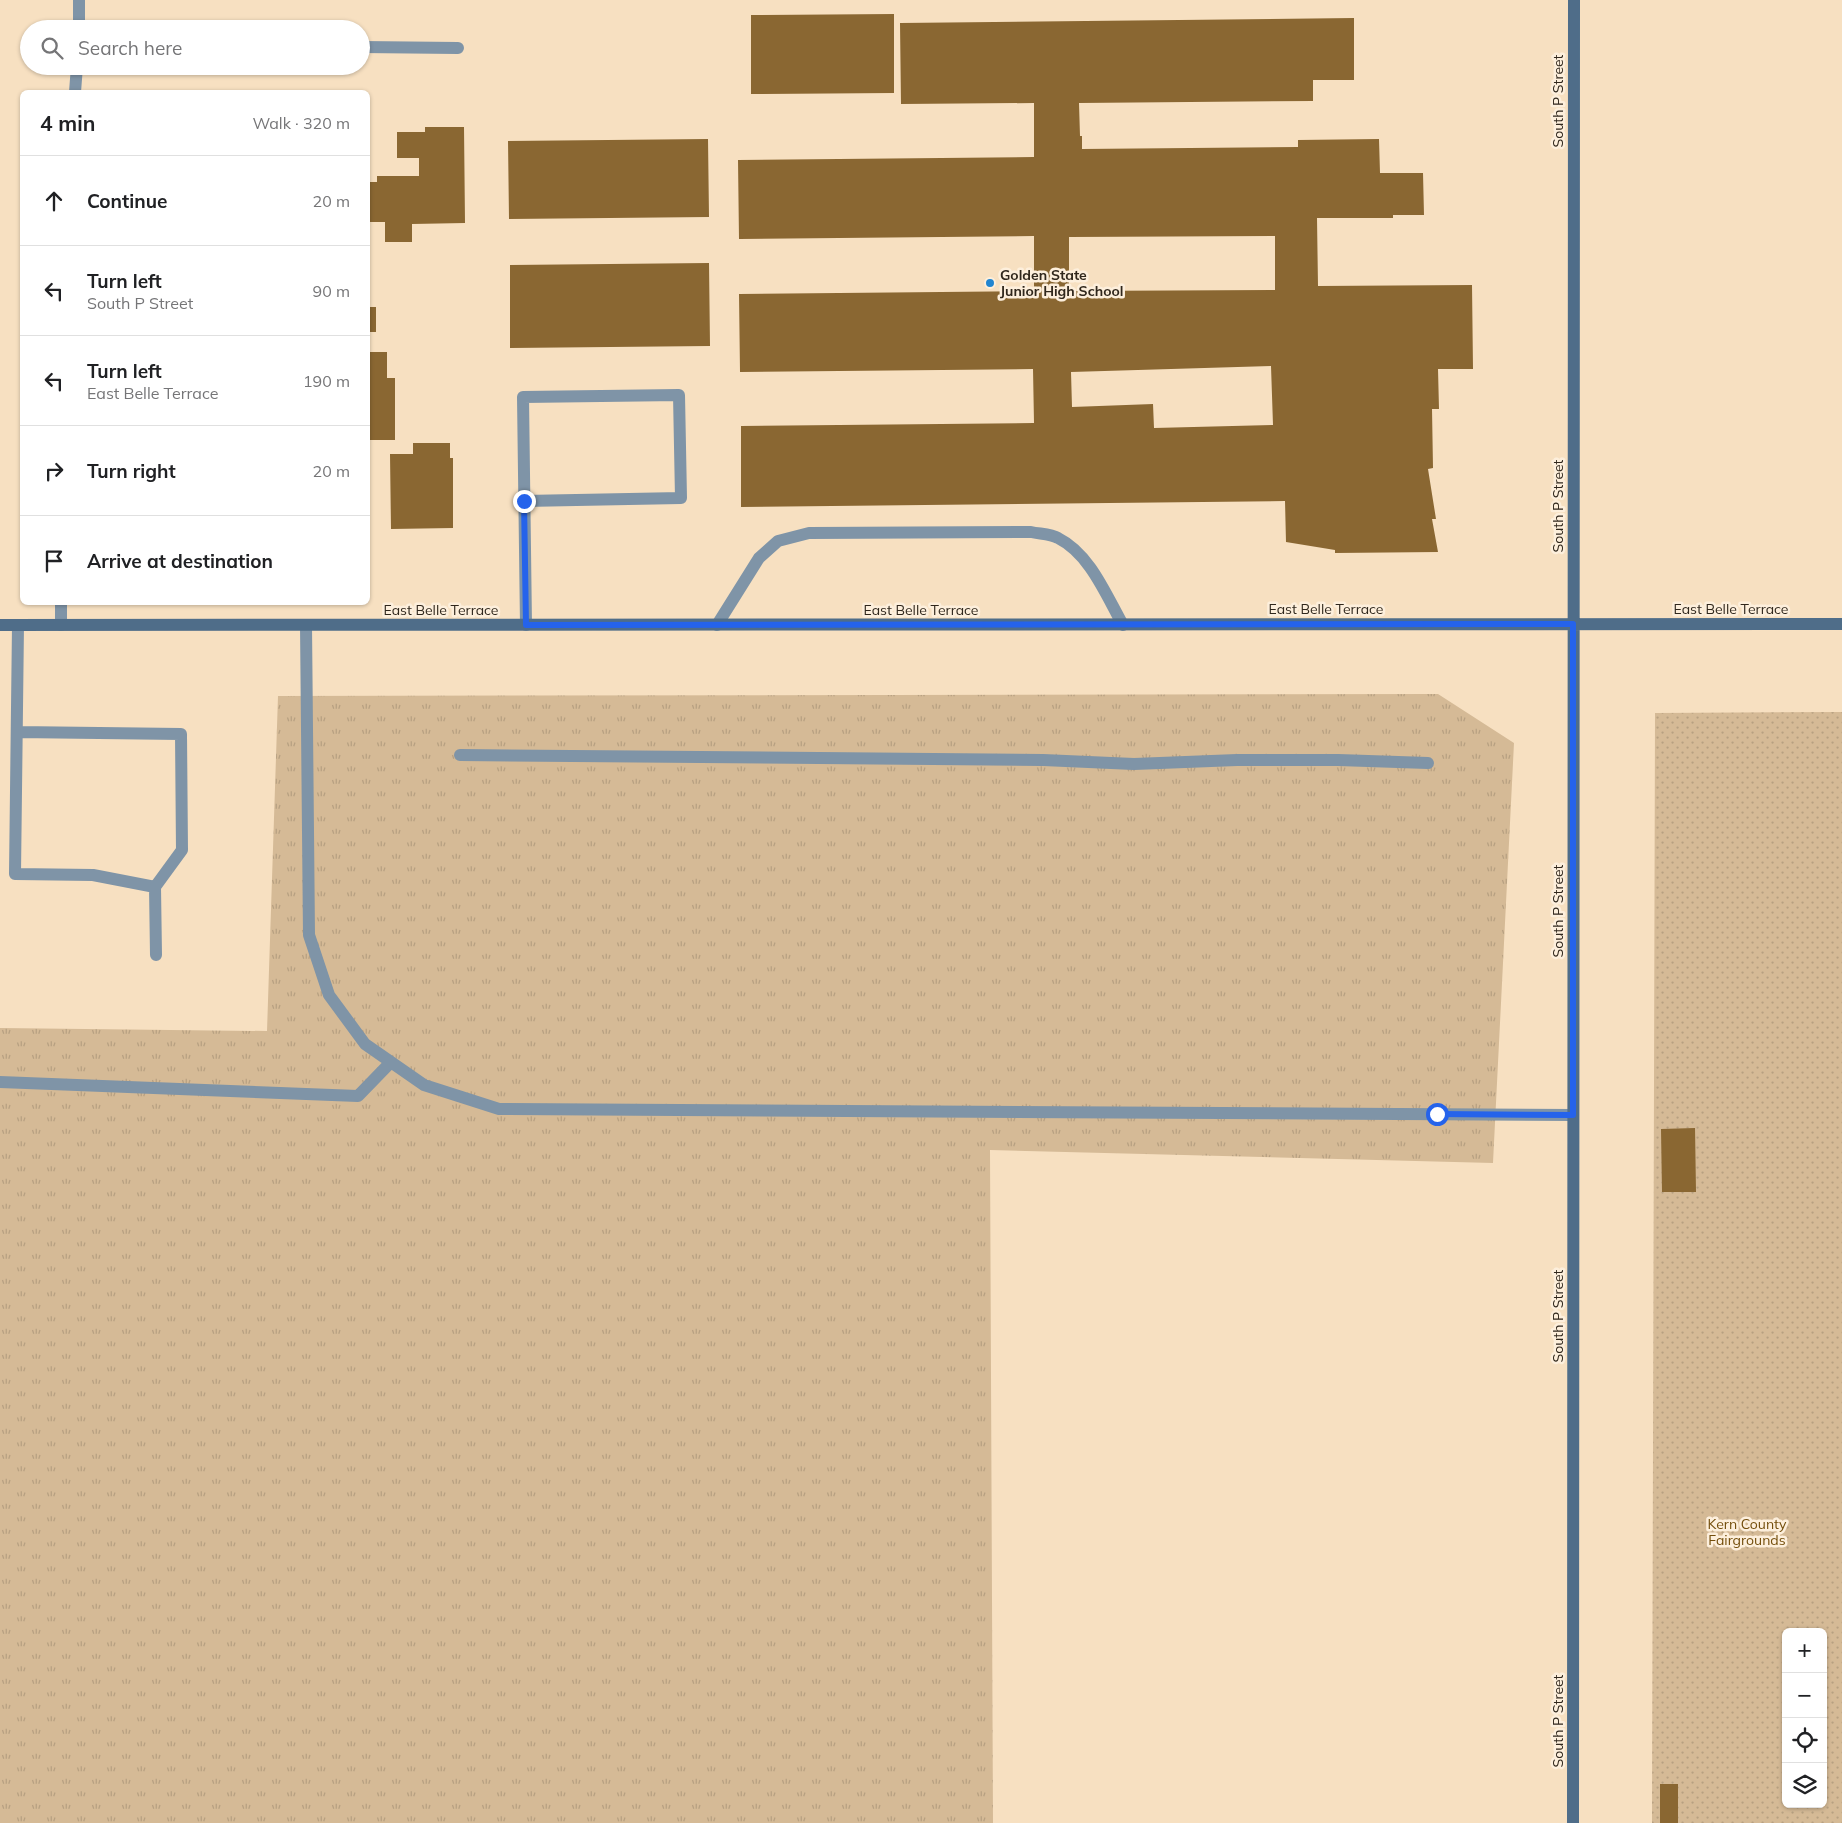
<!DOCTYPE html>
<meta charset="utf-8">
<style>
:root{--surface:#fff;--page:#f6f6f6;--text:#202124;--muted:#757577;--line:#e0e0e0}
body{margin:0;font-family:Mulish,sans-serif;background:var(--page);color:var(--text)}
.controls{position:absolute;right:15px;bottom:15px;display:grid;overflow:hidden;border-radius:8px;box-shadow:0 1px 4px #0004}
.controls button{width:45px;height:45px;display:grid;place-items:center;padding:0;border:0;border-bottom:1px solid var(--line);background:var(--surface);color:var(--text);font:25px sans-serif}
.stop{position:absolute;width:15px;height:15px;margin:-11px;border:4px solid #2563eb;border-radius:50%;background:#fff}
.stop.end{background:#2563eb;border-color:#fff;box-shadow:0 1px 5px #0008}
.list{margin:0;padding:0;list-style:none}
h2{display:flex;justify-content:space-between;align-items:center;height:65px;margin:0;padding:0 20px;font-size:21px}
h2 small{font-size:16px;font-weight:400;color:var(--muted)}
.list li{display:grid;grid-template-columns:32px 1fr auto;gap:15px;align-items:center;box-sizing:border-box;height:90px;padding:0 20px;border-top:1px solid var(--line)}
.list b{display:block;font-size:19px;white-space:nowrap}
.list p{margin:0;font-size:16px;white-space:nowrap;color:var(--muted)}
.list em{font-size:16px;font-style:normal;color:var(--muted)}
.icon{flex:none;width:28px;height:28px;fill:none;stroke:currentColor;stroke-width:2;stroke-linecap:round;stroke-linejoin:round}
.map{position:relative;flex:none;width:1842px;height:1823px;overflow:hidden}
.search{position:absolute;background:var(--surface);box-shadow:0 1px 4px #0004;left:20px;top:20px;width:350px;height:55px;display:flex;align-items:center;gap:12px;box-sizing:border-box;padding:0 18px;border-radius:28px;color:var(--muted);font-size:19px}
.panel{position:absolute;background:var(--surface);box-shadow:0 1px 4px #0004;left:20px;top:90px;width:350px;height:515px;border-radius:8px}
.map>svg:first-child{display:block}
.grass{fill:url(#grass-tufts)}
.park{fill:url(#park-dots);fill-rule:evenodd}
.building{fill:#8a6732;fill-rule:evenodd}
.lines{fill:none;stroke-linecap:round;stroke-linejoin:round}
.lane{stroke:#7f94a7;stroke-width:12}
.street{stroke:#7f94a7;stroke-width:12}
.secondary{stroke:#4f6d89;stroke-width:12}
.route{stroke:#2563eb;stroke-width:6}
.poi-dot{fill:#2185d0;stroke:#fdefdc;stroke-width:2}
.labels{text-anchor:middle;stroke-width:5;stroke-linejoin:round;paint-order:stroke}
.street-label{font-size:14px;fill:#30271c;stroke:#fdefdc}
.poi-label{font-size:14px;font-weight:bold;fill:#30271c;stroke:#fdefdc;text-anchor:start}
.park-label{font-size:14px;fill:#744e0c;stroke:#fdefdc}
</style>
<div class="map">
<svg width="1842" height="1823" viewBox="0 0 1842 1823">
<defs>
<pattern id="grass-tufts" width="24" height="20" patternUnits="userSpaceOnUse" patternTransform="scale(1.25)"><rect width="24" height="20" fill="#d5ba96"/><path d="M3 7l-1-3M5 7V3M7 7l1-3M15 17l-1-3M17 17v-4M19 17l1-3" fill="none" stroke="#b7a081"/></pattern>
<pattern id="park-dots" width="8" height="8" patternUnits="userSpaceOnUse" patternTransform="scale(1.25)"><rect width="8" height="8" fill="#d5ba96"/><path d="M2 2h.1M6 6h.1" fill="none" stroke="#b7a081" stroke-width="1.8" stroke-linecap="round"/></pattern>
</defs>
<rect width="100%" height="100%" fill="#f7e0c1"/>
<path class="grass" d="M 1438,694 L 1514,743 L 1493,1163 L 990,1150 L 993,1823 L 0,1823 L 0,1028 L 267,1031 L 278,696 Z"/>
<path class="park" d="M 1842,712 L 1842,1823 L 1652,1823 L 1655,713 ZM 1786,1632 L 1823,1632 L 1823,1804 L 1786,1804 Z"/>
<path class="building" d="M 894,14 L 894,93 L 751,94 L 751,15 Z
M 1354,18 L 1354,80 L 1313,80 L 1313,101 L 1079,103 L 1080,136 L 1082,136 L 1082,149 L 1298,147 L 1298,140 L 1379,139 L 1380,173 L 1423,173 L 1424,215 L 1393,215 L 1393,218 L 1317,218 L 1318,286 L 1472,285 L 1473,369 L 1438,369 L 1439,409 L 1432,409 L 1433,468 L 1428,469 L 1436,519 L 1432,519 L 1438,552 L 1335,553 L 1335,550 L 1286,542 L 1285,501 L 741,507 L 741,426 L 1034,423 L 1033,369 L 740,372 L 739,294 L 1034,291 L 1034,236 L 739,239 L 738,160 L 1034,157 L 1034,103 L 901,104 L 900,23 ZM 1275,236 L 1275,290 L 1069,291 L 1069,237 ZM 1271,366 L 1273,425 L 1154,428 L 1153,404 L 1072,407 L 1071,372 Z
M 425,127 L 464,127 L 465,223 L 412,224 L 412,242 L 385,242 L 385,222 L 368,222 L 368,182 L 377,182 L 377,176 L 419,176 L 419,158 L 397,158 L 397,132 L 425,132 Z
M 708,139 L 709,217 L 509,219 L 508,141 Z
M 709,263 L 710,346 L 510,348 L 510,265 Z
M 368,307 L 376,307 L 376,332 L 368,332 Z
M 368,352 L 387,352 L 387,378 L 395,378 L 395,440 L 368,440 Z
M 413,443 L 450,443 L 450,458 L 453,458 L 453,528 L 391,529 L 390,454 L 413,454 Z
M 1695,1128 L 1696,1192 L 1662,1192 L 1661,1129 Z
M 1660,1784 L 1678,1784 L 1678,1823 L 1660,1823 Z"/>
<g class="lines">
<path class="lane" d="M 524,501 L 681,498 L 679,395 L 523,397 L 526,625
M 18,625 L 15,874 L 93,875 L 155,887 L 156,955
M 306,625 L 309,935 L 329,995 L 365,1044 L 424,1085 L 499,1109 L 1573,1115
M 717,625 L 759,558 L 778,541 L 809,533 L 1031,532 C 1040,534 1051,534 1058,538 C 1090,554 1106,595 1123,625
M 17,732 L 181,734 L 182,850 L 155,887
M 460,755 L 1043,760 L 1134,764 L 1237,760 L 1338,760 L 1428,763
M 0,1082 L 358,1096 L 391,1062"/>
<path class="street" d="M 79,29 L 79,0
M 361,47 L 458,48
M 75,92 L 77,66
M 61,625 L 61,602"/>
<path class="secondary" d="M 0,625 L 1842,624
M 1573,1823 L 1574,0"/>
</g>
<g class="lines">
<path class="route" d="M 524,501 L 526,625 L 1573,624 L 1573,1115 L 1437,1114"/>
</g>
<circle class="poi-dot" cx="990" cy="283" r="5"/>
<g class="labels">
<g class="street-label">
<text transform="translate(1558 101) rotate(-90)" y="5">South P Street</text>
<text transform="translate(1558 506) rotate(-90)" y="5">South P Street</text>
<text x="1326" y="614">East Belle Terrace</text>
<text x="1731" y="614">East Belle Terrace</text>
<text x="441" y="615">East Belle Terrace</text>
<text x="921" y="615">East Belle Terrace</text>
<text transform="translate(1558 911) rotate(-90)" y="5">South P Street</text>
<text transform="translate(1558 1316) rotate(-90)" y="5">South P Street</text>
<text transform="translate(1558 1721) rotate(-90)" y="5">South P Street</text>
</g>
<g class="poi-label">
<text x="1000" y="280">Golden State<tspan x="1000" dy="16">Junior High School</tspan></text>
</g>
<g class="park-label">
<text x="1747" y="1529">Kern County<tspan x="1747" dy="16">Fairgrounds</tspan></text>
</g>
</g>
</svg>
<div class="controls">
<button>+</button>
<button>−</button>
<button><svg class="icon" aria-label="locate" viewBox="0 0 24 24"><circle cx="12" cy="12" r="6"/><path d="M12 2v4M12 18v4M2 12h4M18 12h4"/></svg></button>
<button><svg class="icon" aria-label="layers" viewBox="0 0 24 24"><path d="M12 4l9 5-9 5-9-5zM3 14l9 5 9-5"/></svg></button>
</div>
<div class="stop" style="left:1437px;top:1114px"></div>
<div class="stop end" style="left:524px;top:501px"></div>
<div class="search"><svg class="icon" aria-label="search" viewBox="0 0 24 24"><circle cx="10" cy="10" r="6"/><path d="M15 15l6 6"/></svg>Search here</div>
<section class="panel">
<h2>4 min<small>Walk · 320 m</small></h2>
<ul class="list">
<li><svg class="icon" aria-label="ahead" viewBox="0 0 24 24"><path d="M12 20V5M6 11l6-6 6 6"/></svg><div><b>Continue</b></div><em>20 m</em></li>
<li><svg class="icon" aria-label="left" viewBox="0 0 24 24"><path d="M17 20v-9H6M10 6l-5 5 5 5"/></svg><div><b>Turn left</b><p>South P Street</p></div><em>90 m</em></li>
<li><svg class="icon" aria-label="left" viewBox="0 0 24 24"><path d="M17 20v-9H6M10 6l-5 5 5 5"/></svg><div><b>Turn left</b><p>East Belle Terrace</p></div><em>190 m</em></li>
<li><svg class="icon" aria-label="right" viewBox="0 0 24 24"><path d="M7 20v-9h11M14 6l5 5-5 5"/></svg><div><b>Turn right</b></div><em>20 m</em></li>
<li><svg class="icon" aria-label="arrive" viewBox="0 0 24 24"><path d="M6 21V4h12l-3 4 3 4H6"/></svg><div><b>Arrive at destination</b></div></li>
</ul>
</section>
</div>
